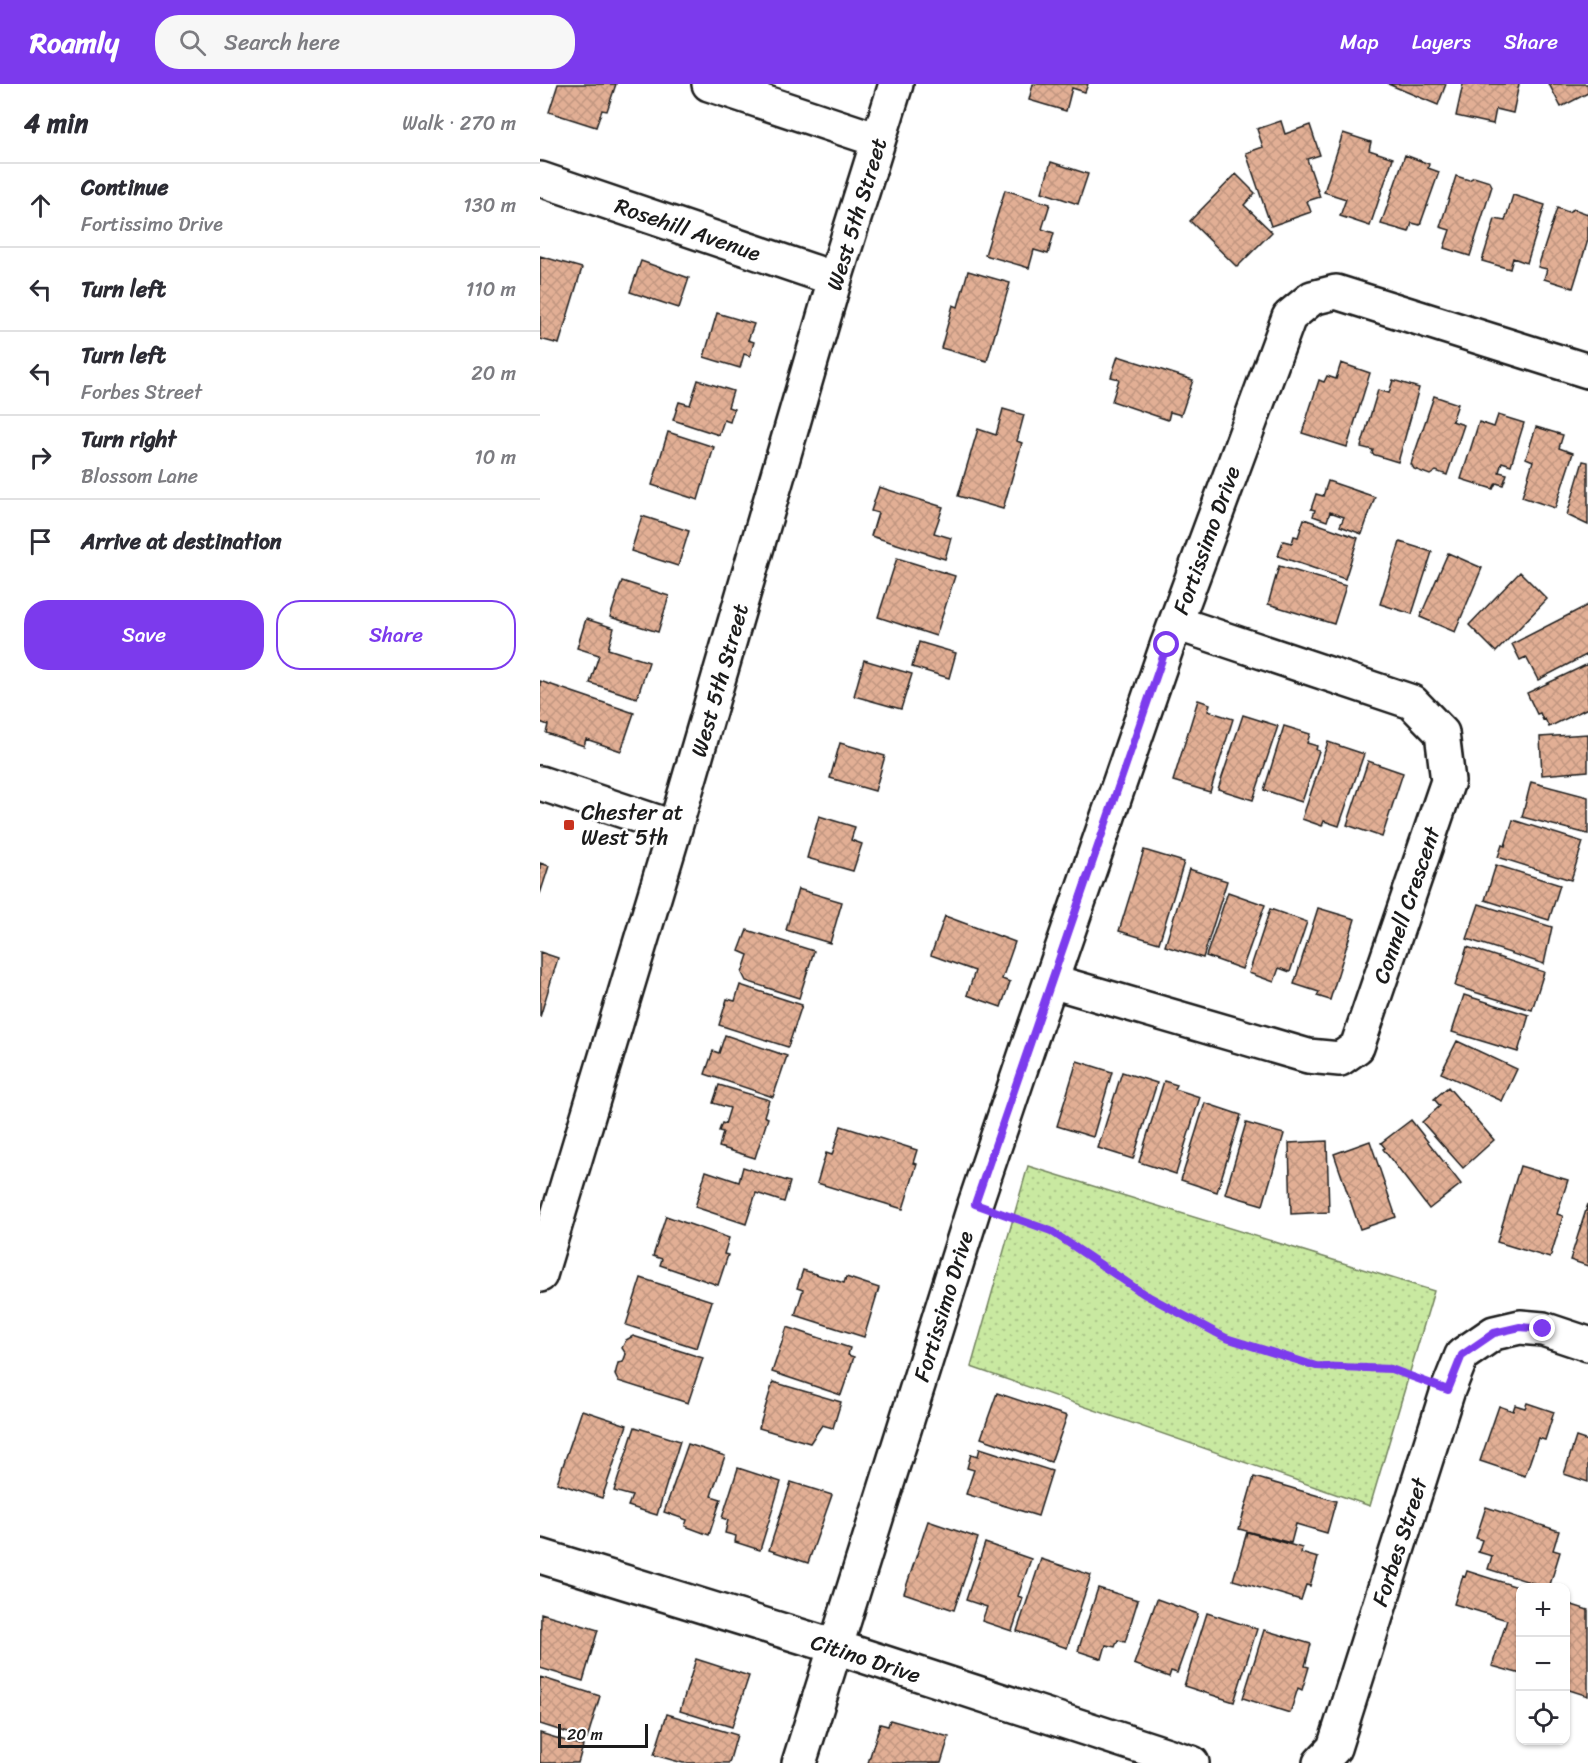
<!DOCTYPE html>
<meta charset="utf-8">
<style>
:root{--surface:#fff;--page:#f7f7f7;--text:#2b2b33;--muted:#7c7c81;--line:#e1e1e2;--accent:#7c3aed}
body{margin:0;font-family:Sriracha,sans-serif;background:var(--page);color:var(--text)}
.controls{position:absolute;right:18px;bottom:18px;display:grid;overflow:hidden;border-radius:12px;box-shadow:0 2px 4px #0004}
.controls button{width:54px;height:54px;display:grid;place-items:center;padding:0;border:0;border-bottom:2px solid var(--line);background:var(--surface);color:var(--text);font:30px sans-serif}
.scale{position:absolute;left:18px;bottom:15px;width:90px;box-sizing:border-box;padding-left:6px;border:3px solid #1c1c1c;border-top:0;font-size:16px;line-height:21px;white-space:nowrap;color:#1c1c1c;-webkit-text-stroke:4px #fff;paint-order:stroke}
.stop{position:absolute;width:18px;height:18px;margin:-14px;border:4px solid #7c3aed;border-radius:50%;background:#fff}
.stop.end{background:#7c3aed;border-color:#fff;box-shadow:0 2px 6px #0008}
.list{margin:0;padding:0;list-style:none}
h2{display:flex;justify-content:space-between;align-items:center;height:78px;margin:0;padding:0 24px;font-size:26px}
h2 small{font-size:20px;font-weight:400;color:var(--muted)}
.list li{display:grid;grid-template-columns:39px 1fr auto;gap:18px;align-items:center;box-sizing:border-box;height:84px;padding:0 24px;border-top:2px solid var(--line)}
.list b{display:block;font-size:22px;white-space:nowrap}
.list p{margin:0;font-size:20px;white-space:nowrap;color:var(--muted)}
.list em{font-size:20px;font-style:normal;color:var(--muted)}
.actions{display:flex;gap:12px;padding:18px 24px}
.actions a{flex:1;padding:14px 0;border:2px solid var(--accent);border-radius:24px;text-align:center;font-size:21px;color:var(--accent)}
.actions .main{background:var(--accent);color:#fff}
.icon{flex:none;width:33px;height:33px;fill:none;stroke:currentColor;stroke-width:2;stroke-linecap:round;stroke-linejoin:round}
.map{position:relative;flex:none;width:1048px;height:1679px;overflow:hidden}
header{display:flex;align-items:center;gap:36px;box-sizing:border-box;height:84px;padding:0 30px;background:var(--accent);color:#fff}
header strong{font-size:28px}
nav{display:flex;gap:33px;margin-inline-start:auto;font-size:21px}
.search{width:420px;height:54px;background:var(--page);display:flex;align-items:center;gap:15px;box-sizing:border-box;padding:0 21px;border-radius:24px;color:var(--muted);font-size:22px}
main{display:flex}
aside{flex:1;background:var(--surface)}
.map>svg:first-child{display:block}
.park{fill:url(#park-dots);stroke:#72825e;stroke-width:1.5}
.building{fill:url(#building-cross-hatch);stroke:#1c1c1c;stroke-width:1.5}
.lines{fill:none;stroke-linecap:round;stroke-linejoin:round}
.minor-casing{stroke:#1c1c1c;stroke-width:38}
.path{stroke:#1c1c1c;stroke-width:4;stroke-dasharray:1.5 4.5;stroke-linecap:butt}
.minor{stroke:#fff;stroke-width:33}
.route{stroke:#7c3aed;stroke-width:8}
.poi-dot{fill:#c8321e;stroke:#fff;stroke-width:2}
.labels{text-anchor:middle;stroke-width:5;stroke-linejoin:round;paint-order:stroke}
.street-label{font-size:22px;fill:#1c1c1c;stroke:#fff}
.poi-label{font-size:22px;fill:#1c1c1c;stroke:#fff;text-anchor:start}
</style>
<header>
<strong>Roamly</strong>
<div class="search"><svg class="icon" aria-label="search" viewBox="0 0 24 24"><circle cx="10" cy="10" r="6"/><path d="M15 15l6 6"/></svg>Search here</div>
<nav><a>Map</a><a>Layers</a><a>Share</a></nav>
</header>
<main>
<aside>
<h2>4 min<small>Walk · 270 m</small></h2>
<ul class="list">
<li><svg class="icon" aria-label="ahead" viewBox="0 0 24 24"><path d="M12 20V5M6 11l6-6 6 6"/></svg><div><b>Continue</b><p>Fortissimo Drive</p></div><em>130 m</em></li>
<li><svg class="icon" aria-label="left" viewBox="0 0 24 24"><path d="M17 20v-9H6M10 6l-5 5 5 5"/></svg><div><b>Turn left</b></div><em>110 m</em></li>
<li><svg class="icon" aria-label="left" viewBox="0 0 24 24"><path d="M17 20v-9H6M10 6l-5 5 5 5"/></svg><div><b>Turn left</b><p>Forbes Street</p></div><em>20 m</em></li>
<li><svg class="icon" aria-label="right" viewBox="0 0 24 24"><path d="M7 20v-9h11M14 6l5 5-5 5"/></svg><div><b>Turn right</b><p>Blossom Lane</p></div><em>10 m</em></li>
<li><svg class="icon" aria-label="arrive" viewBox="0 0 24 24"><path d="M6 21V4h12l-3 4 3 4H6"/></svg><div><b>Arrive at destination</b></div></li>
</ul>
<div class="actions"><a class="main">Save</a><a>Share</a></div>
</aside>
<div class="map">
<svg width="1048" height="1679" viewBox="0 0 1048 1679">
<defs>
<pattern id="park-dots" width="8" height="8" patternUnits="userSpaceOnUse" patternTransform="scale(1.5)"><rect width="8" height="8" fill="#c9e9a1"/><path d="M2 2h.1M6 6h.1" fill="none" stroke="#acc78a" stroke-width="1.8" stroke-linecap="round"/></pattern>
<pattern id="building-cross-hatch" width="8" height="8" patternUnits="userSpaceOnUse" patternTransform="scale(1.5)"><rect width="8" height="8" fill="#e2af95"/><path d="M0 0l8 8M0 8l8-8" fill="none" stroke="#c19680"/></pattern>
</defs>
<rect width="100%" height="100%" fill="#fff"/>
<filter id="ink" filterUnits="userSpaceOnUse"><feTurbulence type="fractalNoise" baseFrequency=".0167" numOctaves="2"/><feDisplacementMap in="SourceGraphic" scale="12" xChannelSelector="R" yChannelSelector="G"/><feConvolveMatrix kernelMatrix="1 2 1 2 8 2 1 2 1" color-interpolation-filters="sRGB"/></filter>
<g filter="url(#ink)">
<path class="park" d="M 488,1082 L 894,1207 L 830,1422 L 431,1283 Z"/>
<path class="building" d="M 18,0 L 76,0 L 67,27 L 62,26 L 56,43 L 9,28 Z
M 493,0 L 548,0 L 545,8 L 532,4 L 526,27 L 489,16 Z
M 848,0 L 906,0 L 898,21 Z
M 923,0 L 979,0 L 973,29 L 956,25 L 953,40 L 916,32 Z
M 1009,0 L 1048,0 L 1048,9 L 1021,23 Z
M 741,37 L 745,50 L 770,41 L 780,71 L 767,75 L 780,113 L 767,117 L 771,128 L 731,142 L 706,69 L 723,63 L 717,45 Z
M 803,49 L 831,58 L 829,66 L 853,74 L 830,142 L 800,132 L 806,115 L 784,108 Z
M 865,71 L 889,80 L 888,84 L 899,88 L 880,141 L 872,139 L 869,148 L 841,140 Z
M 511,78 L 548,90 L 538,120 L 502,108 Z
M 696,90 L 715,109 L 704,121 L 732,148 L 697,183 L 650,137 Z
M 916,92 L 929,96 L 934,93 L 950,98 L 952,102 L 930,172 L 904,164 L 910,146 L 900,143 Z
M 465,106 L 510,120 L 502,145 L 514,149 L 508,170 L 494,166 L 489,184 L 445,171 Z
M 973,111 L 1005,121 L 987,179 L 973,174 L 970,185 L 942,177 L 955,135 L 965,137 Z
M 1017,124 L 1028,128 L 1034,125 L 1048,130 L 1048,156 L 1033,204 L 1004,195 L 1007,185 L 998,183 Z
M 0,172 L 42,184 L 19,260 L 0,255 Z
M 101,177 L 149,194 L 139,224 L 90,208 Z
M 428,187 L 470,199 L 447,277 L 401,264 L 413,221 L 418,223 Z
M 177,229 L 214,240 L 208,256 L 214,258 L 210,272 L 204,270 L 200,284 L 164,273 Z
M 578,272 L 653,296 L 641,331 L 630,328 L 628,336 L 572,317 L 579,295 L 571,293 Z
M 801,279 L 830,289 L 807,363 L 762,349 L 779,296 L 784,298 L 787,292 L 796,295 Z
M 158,296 L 193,307 L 188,323 L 194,325 L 190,338 L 184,336 L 179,351 L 133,336 L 139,318 L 150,321 Z
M 853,296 L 879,304 L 858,378 L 832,370 L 833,366 L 821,363 L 838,306 L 849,309 Z
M 894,312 L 918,320 L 912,337 L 924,341 L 907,391 L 896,387 L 890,391 L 874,385 L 871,380 Z
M 463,325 L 484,331 L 477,357 L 482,359 L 463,425 L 418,412 L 438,345 L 456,351 Z
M 958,331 L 984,339 L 971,381 L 962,378 L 959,388 L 967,390 L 963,401 L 956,399 L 953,405 L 921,395 L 939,338 L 954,343 Z
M 996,343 L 1023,351 L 1019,364 L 1033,369 L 1015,424 L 982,413 L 993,377 L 986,374 Z
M 128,348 L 174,363 L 158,416 L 112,401 Z
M 1043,377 L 1048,378 L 1048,441 L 1027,431 Z
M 788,397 L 835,413 L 822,450 L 800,442 L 804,433 L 790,428 L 787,437 L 773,432 L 775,426 L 771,425 L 776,410 L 783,412 Z
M 339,403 L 403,423 L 394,449 L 411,454 L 405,475 L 331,452 L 338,429 L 331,427 Z
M 102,432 L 149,447 L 138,482 L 91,467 Z
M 764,435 L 818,454 L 805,495 L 738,472 L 743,457 L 752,459 L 754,452 L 758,453 Z
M 860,458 L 892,468 L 872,530 L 840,520 Z
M 908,469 L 942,484 L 915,548 L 880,533 Z
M 357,474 L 415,492 L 396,552 L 338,533 Z
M 739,482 L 806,502 L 794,540 L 728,520 Z
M 980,488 L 1007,515 L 956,568 L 929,541 Z
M 82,497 L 129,512 L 118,548 L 70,533 Z
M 1048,521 L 1048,570 L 998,596 L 986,573 L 980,576 L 972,560 Z
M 46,535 L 74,544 L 68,565 L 109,578 L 97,614 L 50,599 L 59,571 L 37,564 Z
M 379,558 L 416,569 L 409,594 L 372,583 Z
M 324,576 L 372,590 L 361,625 L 314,612 Z
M 1048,580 L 1048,624 L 1009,643 L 1005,635 L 1003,636 L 1000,629 L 997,630 L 987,609 Z
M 0,597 L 94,629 L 81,667 L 46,655 L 44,662 L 6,649 L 8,641 L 0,638 Z
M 658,616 L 670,620 L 668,627 L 693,635 L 670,708 L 633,697 Z
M 703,631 L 738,642 L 713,716 L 678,705 Z
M 744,642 L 770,650 L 767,659 L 777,662 L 776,666 L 779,667 L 762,718 L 724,706 Z
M 1048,650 L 1048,687 L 1002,691 L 1000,653 Z
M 788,658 L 824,670 L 799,742 L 784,737 L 782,742 L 762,735 Z
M 300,659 L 345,672 L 335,707 L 290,694 Z
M 828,677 L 863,689 L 842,753 L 807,741 Z
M 991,698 L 1048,713 L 1048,750 L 982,733 Z
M 279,732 L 315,743 L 311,756 L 322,760 L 313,787 L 267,774 Z
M 973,736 L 1043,758 L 1031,796 L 958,773 L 962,761 L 965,762 Z
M 604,766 L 644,778 L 619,859 L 579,847 Z
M 0,779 L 9,782 L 0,810 Z
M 956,781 L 1020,801 L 1009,836 L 945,816 Z
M 649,785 L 687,797 L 663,874 L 625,862 Z
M 258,805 L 302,818 L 290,859 L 246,846 Z
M 688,808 L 725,821 L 702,885 L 666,872 Z
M 939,820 L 1012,843 L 1004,880 L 927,855 Z
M 778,824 L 815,835 L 790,916 L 777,912 L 779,908 L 754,900 Z
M 730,825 L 767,838 L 750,888 L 739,884 L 734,898 L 709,889 Z
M 405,832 L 475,858 L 462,895 L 470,898 L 461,923 L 427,911 L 435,887 L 391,871 Z
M 207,846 L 274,867 L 259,914 L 206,897 L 202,889 L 208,871 L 199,867 Z
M 927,863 L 1004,888 L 992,926 L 915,902 Z
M 0,868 L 18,874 L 0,933 Z
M 200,901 L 262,921 L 248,963 L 179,941 L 187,915 L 195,917 Z
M 924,911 L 989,931 L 978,968 L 912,948 Z
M 185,951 L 247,972 L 233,1013 L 165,990 L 173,967 L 179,969 Z
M 917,957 L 977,985 L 962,1017 L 901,989 Z
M 537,977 L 572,988 L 553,1053 L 517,1042 Z
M 582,988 L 617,999 L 593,1075 L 558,1064 Z
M 624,997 L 637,1001 L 635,1005 L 660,1013 L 636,1090 L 599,1078 Z
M 179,1001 L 229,1016 L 224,1032 L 228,1034 L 215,1074 L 179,1063 L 183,1048 L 179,1047 L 182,1039 L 185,1040 L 190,1024 L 173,1019 Z
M 908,1003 L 954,1056 L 923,1084 L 882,1038 L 900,1022 L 894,1015 Z
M 665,1019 L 701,1031 L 677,1108 L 641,1096 Z
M 871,1036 L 921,1100 L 889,1125 L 843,1065 L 845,1064 L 841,1059 Z
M 706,1039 L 744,1050 L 723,1121 L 685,1110 Z
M 301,1042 L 377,1066 L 373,1079 L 377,1080 L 363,1125 L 277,1099 L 286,1069 L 292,1071 Z
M 787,1057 L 789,1128 L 751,1130 L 749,1059 Z
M 830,1057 L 856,1133 L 820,1145 L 794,1070 Z
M 980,1082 L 1028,1096 L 1017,1130 L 1023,1132 L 1010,1174 L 957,1158 Z
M 203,1083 L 250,1098 L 244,1118 L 216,1109 L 206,1140 L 155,1123 L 166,1087 L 199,1098 Z
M 1048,1120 L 1048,1182 L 1030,1176 Z
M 126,1132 L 189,1154 L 184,1170 L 188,1171 L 178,1201 L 120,1181 L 122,1175 L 113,1172 Z
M 263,1186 L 304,1199 L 306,1193 L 339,1204 L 324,1253 L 255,1231 L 263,1206 L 257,1204 Z
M 101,1194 L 172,1217 L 157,1264 L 86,1241 Z
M 247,1243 L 310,1264 L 308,1271 L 314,1273 L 301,1311 L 232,1288 Z
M 93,1252 L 163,1274 L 148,1319 L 78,1297 L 75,1291 L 78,1279 L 83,1278 L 86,1270 L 82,1264 L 86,1256 Z
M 233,1298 L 301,1318 L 293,1344 L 282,1341 L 270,1359 L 219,1344 Z
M 457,1309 L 527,1332 L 511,1378 L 441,1354 Z
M 987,1319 L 1014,1328 L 1005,1356 L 998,1354 L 985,1392 L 940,1377 L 959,1322 L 973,1327 L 975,1321 L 985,1324 Z
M 42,1326 L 87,1341 L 62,1414 L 17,1399 Z
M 95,1343 L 140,1357 L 117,1431 L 88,1422 L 92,1412 L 74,1407 Z
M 1036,1353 L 1048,1357 L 1048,1398 L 1024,1390 Z
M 148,1360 L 185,1372 L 171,1412 L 181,1415 L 169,1451 L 145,1442 L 147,1436 L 124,1428 Z
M 440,1364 L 512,1387 L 498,1432 L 426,1410 L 434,1386 L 427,1384 L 431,1370 L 438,1372 Z
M 198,1384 L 241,1398 L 220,1466 L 195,1458 L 196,1452 L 185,1449 L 188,1436 L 182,1434 Z
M 714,1393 L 796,1417 L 787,1449 L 756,1440 L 751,1459 L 699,1445 Z
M 251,1398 L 292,1411 L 268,1479 L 229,1466 Z
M 946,1423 L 1019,1447 L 1013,1466 L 1020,1468 L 1009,1504 L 948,1485 L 952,1472 L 938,1468 L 942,1456 L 936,1454 Z
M 388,1437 L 438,1454 L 414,1526 L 364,1509 Z
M 707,1448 L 762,1464 L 761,1469 L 778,1474 L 770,1502 L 766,1501 L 761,1516 L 693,1496 Z
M 445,1459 L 491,1475 L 478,1512 L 483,1514 L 472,1547 L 442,1537 L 447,1523 L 426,1516 Z
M 501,1475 L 551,1491 L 527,1564 L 477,1547 Z
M 927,1487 L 981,1504 L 981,1590 L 952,1582 L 967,1536 L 914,1520 L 923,1492 L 925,1493 Z
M 558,1504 L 598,1516 L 585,1558 L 578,1556 L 575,1563 L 566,1561 L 562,1575 L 538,1567 Z
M 617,1515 L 658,1530 L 637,1589 L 631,1587 L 629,1593 L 594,1580 Z
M 1026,1519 L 1048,1526 L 1048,1612 L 1026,1605 Z
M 1,1529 L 58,1546 L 43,1597 L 0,1584 Z
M 667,1529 L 717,1545 L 694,1618 L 644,1602 Z
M 724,1546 L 771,1560 L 765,1582 L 769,1583 L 762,1606 L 758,1604 L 750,1629 L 703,1614 Z
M 156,1575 L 209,1592 L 192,1643 L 140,1627 Z
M 0,1593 L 60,1612 L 47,1655 L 0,1640 Z
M 127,1630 L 197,1651 L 189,1679 L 143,1679 L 114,1671 Z
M 350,1636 L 409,1653 L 401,1679 L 328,1679 L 340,1640 L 348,1642 Z
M 0,1649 L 43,1662 L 38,1679 L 0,1679 Z"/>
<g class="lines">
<defs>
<path id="minor" d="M 169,0 L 338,56
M 0,95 L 295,195
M 0,699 L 135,744
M 511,897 L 768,972 L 800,975 L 817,963 L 908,697 L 902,649 L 872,618 L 636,539
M 0,1191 L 135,744 L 295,195 L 356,0
M 0,1472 L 296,1563 L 652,1679
M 259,1679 L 435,1120 L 487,966 L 627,562 L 749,233 L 772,214 L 796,208 L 1048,287
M 780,1679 L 794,1664 L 908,1306 L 922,1271 L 954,1249 L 980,1243 L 1003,1245 L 1048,1260"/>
</defs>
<use href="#minor" class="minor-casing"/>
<path class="path" d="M 464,1130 L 511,1147 L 604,1210 L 686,1254 L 776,1282 L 851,1285 L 879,1295"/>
<use href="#minor" class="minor"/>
</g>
</g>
<g class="lines" filter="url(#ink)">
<path class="route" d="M 627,561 L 435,1120 L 511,1147 L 604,1210 L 686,1254 L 776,1282 L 851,1285 L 908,1306 L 922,1271 L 954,1249 L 980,1243 L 1003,1245"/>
</g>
<rect class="poi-dot" x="23" y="735" width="12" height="12" rx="3"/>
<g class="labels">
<g class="street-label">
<text transform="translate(316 130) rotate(-73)" y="8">West 5th Street</text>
<text transform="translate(148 145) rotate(19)" y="8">Rosehill Avenue</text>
<text transform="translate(666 456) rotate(-70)" y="8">Fortissimo Drive</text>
<text transform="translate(179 596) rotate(-74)" y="8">West 5th Street</text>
<text transform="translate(866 821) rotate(-71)" y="8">Connell Crescent</text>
<text transform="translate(403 1222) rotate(-73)" y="8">Fortissimo Drive</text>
<text transform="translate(859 1458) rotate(-72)" y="8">Forbes Street</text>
<text transform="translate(326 1574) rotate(18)" y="8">Citino Drive</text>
</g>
<g class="poi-label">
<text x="41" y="736">Chester at<tspan x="41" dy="25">West 5th</tspan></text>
</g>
</g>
</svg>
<div class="controls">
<button>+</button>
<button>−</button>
<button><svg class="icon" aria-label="locate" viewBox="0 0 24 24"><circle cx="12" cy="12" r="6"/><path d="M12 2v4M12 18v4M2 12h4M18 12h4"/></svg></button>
</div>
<div class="scale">20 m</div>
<div class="stop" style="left:627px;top:561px"></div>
<div class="stop end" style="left:1003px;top:1245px"></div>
</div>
</main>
